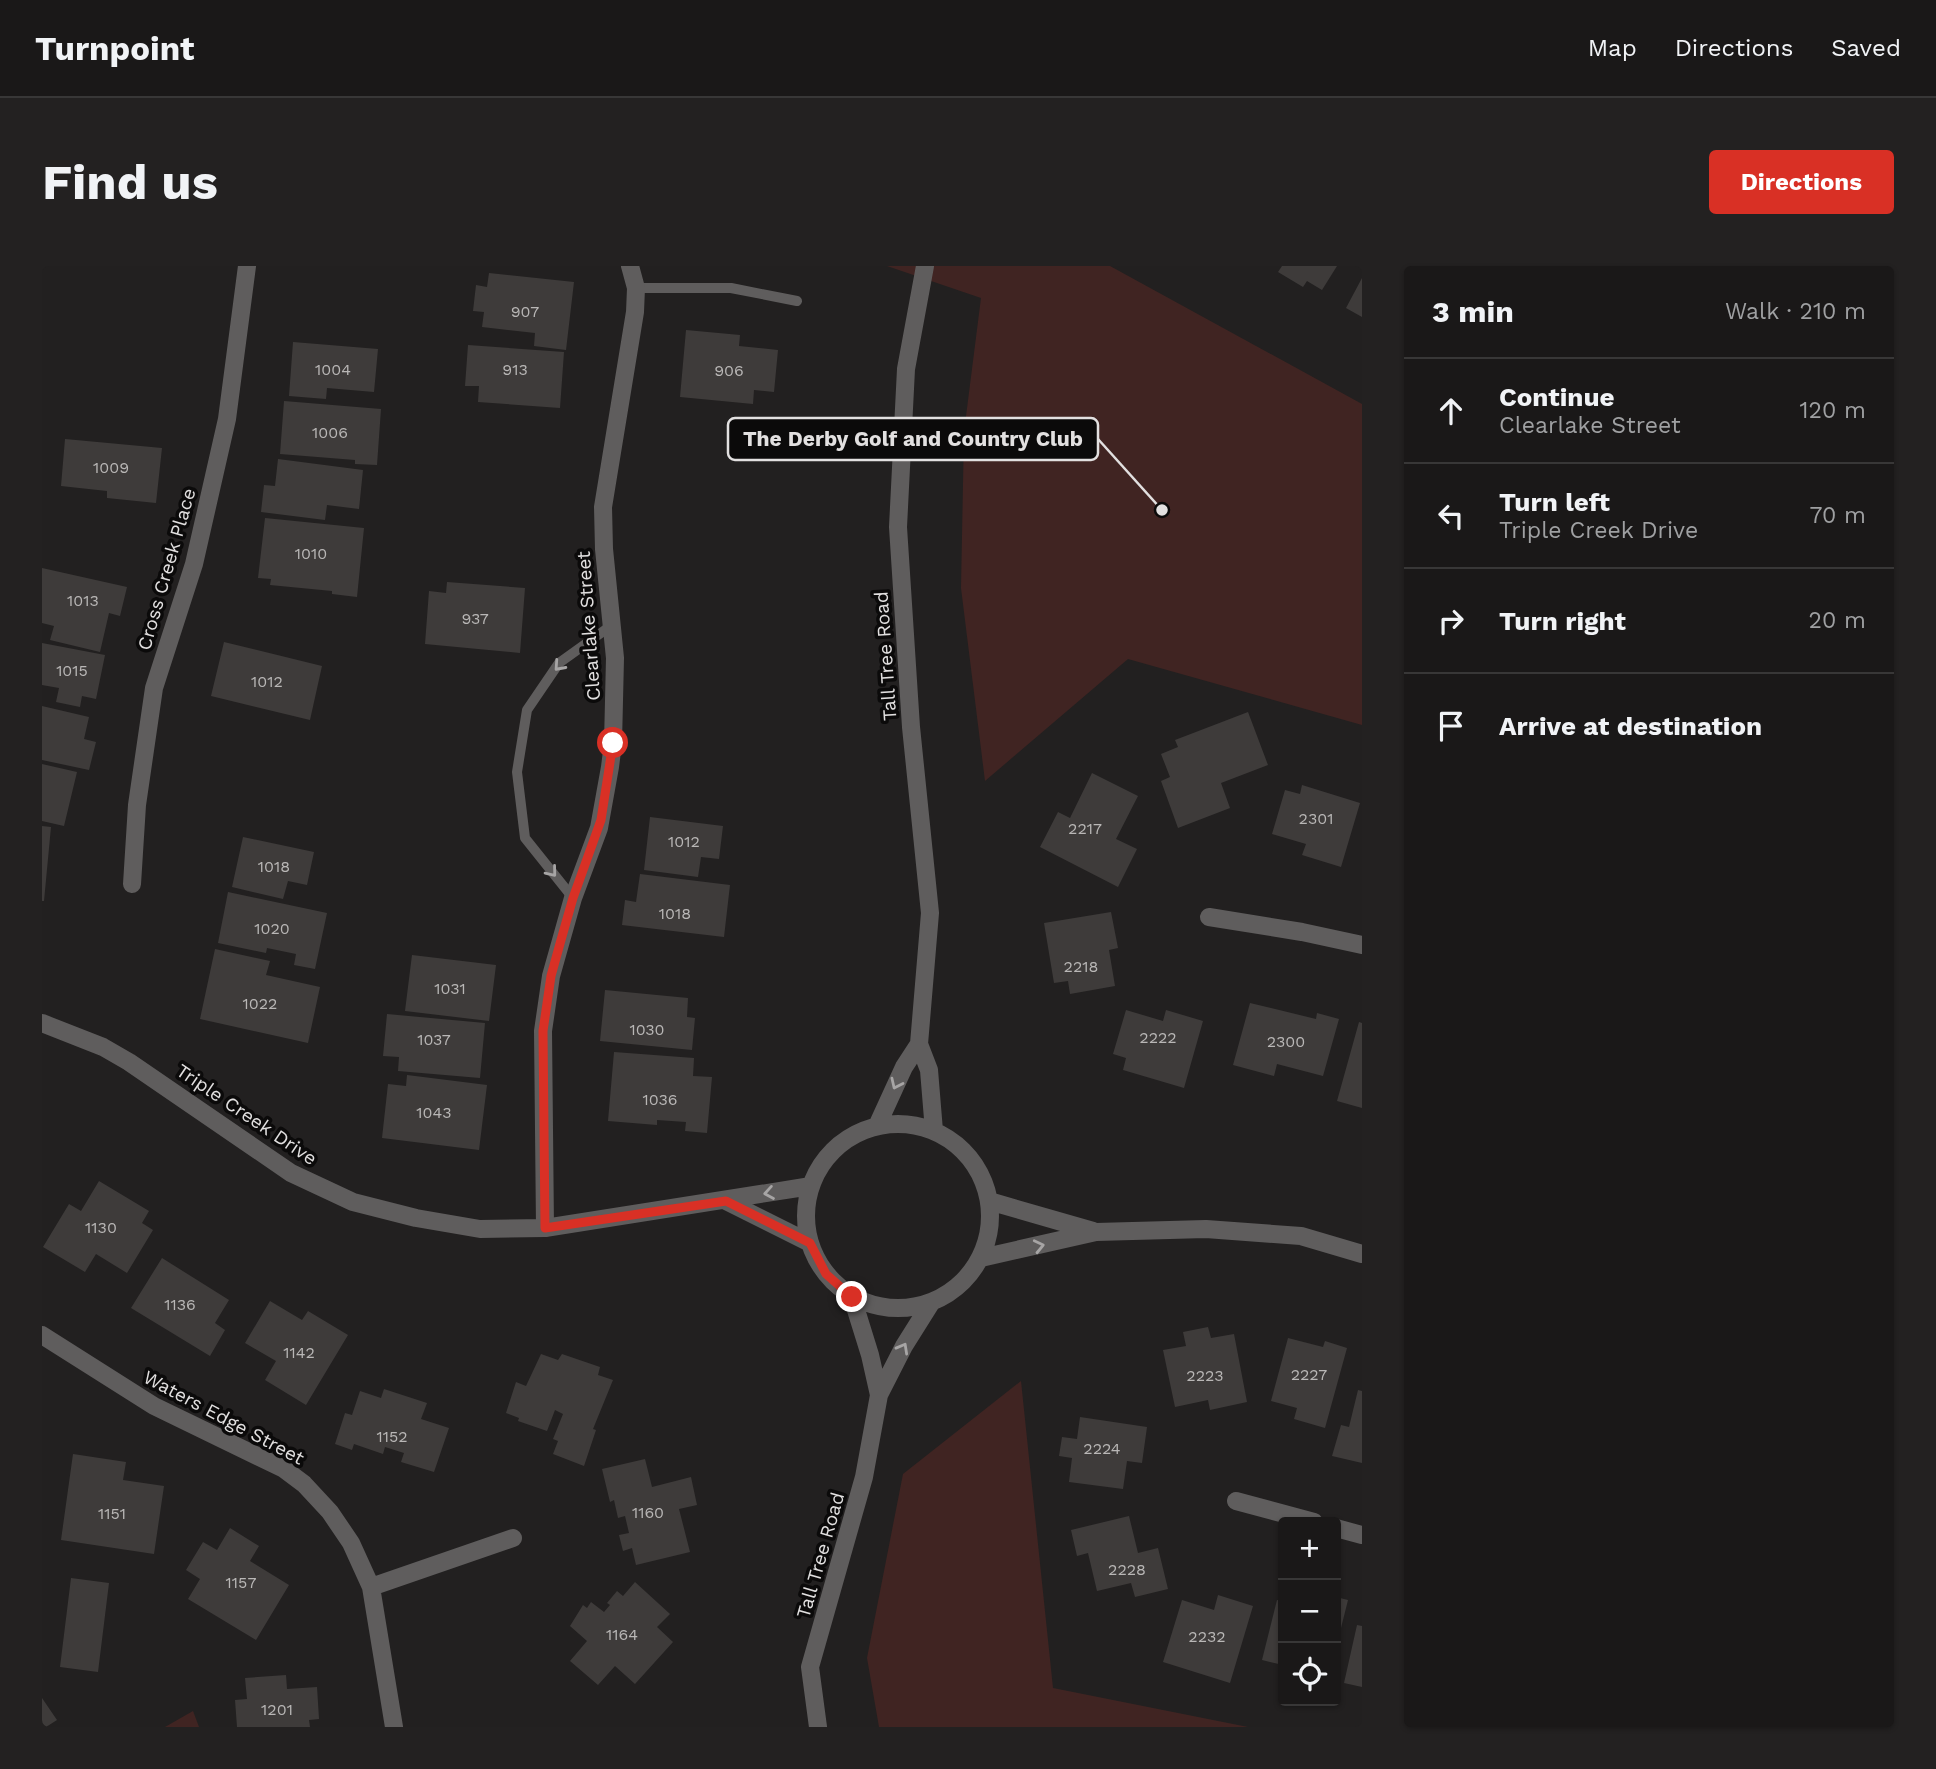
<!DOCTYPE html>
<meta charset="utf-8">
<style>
:root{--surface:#1a1818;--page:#232121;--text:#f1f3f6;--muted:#9fa0a2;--line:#383737;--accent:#d93025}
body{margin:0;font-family:"Work Sans",sans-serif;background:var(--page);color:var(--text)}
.controls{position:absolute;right:21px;bottom:21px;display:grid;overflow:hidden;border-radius:7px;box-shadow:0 2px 5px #0004}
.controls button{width:63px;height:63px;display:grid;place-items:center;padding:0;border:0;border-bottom:2px solid var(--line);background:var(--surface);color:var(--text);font:35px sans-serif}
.stop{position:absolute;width:21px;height:21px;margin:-16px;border:5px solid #d93025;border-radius:50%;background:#fff}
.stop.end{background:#d93025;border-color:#fff;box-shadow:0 2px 7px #0008}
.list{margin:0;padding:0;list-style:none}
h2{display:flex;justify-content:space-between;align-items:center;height:91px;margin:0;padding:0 28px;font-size:30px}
h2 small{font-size:23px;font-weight:400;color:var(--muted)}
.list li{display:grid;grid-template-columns:46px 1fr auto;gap:21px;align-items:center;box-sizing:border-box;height:105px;padding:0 28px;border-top:2px solid var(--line)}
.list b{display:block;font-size:26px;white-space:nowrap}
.list p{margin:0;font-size:23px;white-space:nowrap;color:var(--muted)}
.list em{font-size:23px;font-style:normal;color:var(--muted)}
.icon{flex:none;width:38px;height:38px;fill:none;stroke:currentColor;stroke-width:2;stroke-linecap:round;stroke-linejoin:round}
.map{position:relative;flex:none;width:1320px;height:1461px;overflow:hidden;border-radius:7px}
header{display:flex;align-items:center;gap:42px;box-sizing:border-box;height:98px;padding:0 35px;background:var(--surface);border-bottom:2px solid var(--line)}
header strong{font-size:33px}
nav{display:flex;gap:38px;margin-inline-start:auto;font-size:24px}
.intro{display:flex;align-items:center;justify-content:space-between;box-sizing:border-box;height:168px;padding:0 42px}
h1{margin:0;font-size:49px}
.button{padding:18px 32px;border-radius:7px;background:var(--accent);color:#fff;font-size:24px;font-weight:700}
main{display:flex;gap:42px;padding:0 42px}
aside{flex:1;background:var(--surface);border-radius:7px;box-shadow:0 2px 5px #0004}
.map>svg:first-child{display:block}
.green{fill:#402422}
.building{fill:#3e3b3a}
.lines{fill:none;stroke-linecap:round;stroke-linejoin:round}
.service{stroke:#5f5d5d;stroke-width:10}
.minor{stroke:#5f5d5d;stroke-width:18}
.tertiary{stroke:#5f5d5d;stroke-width:18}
.oneway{stroke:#a7a5a5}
.route{stroke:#d93025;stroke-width:9}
.labels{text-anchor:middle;stroke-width:7;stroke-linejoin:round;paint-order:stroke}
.number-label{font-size:16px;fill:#b9b7b6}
.street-label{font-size:19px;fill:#e2e0e0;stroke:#0b0a0a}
.leader{fill:none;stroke:#e2e0e0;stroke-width:2.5}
.callout-dot{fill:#e2e0e0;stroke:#0b0a0a;stroke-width:2.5}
.callout{fill:#0b0a0a;stroke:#e2e0e0;stroke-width:2.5}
.callout-label{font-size:21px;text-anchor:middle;font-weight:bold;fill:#e2e0e0}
</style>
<header>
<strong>Turnpoint</strong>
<nav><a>Map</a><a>Directions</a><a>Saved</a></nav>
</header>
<div class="intro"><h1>Find us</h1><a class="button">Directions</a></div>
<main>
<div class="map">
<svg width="1320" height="1461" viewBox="0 0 1320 1461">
<rect width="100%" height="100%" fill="#222020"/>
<path class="green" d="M 845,0 L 1068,0 L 1320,138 L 1320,459 L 1086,393 L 943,515 L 919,322 L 922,166 L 939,32 Z
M 979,1115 L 1011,1422 L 1206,1461 L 837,1461 L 825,1392 L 861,1208 Z
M 151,1445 L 157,1461 L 123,1461 Z"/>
<path class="building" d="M 1240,0 L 1295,0 L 1280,24 L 1265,15 L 1261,21 L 1236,6 Z
M 447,7 L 532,16 L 524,84 L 492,80 L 493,67 L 440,61 L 442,46 L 431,45 L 434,19 L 445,21 Z
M 1320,12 L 1320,51 L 1304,42 Z
M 644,64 L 698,69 L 697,80 L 736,84 L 732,126 L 712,124 L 711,138 L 638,131 Z
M 251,76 L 336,83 L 332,126 L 285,122 L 284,133 L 247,130 Z
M 426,79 L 522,86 L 518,142 L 436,136 L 437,120 L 423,120 Z
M 242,135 L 339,143 L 335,199 L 313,198 L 313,194 L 238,188 Z
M 23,173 L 120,182 L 114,237 L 65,232 L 65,225 L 19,220 Z
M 236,193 L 321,204 L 317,243 L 285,239 L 283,254 L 219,246 L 222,219 L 233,220 Z
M 223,252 L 322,262 L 315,331 L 290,328 L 290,325 L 228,319 L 229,313 L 216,312 Z
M 0,302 L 85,321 L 78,350 L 67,347 L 58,386 L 8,374 L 12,360 L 0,357 Z
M 405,316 L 483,322 L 478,387 L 383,378 L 387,325 L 404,327 Z
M 182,376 L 280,400 L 268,454 L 169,430 Z
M 0,377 L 63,389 L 54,433 L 40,430 L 38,441 L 14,436 L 17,422 L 0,419 Z
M 0,440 L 47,451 L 42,473 L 54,476 L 47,504 L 0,494 Z
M 1206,446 L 1226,499 L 1179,517 L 1188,542 L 1136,562 L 1119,515 L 1128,511 L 1119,488 L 1136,481 L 1133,474 Z
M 0,498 L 35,506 L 22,560 L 0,555 Z
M 1050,507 L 1096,530 L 1074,573 L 1095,583 L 1076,621 L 998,581 L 1016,546 L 1028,552 Z
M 1260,519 L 1318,537 L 1299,601 L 1260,589 L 1264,578 L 1230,568 L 1243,524 L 1258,528 Z
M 608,551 L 681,560 L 677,593 L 659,591 L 656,611 L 602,604 Z
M 0,560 L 9,561 L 2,635 L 0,635 Z
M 201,571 L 272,586 L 265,619 L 246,615 L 241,633 L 190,621 Z
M 598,608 L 688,619 L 682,671 L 580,659 L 583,634 L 594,636 Z
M 186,626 L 285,647 L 273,703 L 252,699 L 254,688 L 225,682 L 224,687 L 176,677 Z
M 1069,646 L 1076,682 L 1067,684 L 1073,720 L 1028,728 L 1026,715 L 1012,717 L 1002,657 Z
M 173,683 L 228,695 L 224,709 L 278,721 L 266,777 L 158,753 Z
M 370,689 L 454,699 L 447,755 L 363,745 Z
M 563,724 L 646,732 L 645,751 L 653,752 L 650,784 L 558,775 Z
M 1208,737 L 1274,753 L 1275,747 L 1297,753 L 1281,810 L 1235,798 L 1232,810 L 1191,799 Z
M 1084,744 L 1121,755 L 1124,744 L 1161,755 L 1142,822 L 1081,804 L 1084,792 L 1071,788 Z
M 345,748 L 443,757 L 438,812 L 356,805 L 357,791 L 341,790 Z
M 1317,756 L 1320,757 L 1320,842 L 1295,835 Z
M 572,786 L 652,792 L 651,810 L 670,811 L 665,867 L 643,865 L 644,856 L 615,854 L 615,859 L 566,855 Z
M 365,809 L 445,819 L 437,884 L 340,872 L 346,818 L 364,820 Z
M 57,915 L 107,945 L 100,957 L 111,964 L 85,1007 L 54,988 L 43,1006 L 1,981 L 27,938 L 39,945 Z
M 120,992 L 187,1034 L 173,1057 L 183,1064 L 168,1090 L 89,1042 Z
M 228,1035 L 260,1054 L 266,1045 L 306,1069 L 264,1139 L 223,1114 L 234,1095 L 203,1077 Z
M 1166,1061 L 1169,1072 L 1192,1068 L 1205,1136 L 1168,1144 L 1166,1134 L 1133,1141 L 1121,1084 L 1144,1080 L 1141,1066 Z
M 1246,1072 L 1281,1081 L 1283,1075 L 1305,1082 L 1283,1162 L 1252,1153 L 1255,1142 L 1229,1135 Z
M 499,1088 L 516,1094 L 520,1088 L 558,1101 L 556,1109 L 571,1114 L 551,1163 L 554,1164 L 542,1200 L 511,1188 L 516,1175 L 511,1173 L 521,1148 L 513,1144 L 505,1165 L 476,1155 L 477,1152 L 464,1147 L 474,1116 L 484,1120 Z
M 342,1123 L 385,1137 L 379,1153 L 407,1162 L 392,1206 L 359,1196 L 362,1187 L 343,1181 L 341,1188 L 312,1178 L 310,1184 L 293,1178 L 303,1147 L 310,1149 L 318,1125 L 339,1132 Z
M 1316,1124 L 1320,1125 L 1320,1197 L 1290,1190 L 1299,1159 L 1307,1161 Z
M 1038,1151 L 1105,1161 L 1100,1197 L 1085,1195 L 1081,1223 L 1027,1216 L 1030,1192 L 1017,1190 L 1020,1171 L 1035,1173 Z
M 31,1188 L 84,1196 L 81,1214 L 122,1220 L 112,1288 L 19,1274 Z
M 603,1193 L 610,1221 L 649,1211 L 655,1239 L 637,1243 L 648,1286 L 594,1299 L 590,1282 L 581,1285 L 577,1269 L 587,1267 L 583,1250 L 576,1252 L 572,1234 L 568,1236 L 560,1203 Z
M 1087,1250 L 1096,1287 L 1116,1282 L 1126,1323 L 1093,1331 L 1089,1317 L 1055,1325 L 1046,1287 L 1035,1290 L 1029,1264 Z
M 188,1262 L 217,1280 L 208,1295 L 247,1319 L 214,1374 L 146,1333 L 158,1313 L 144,1304 L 161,1276 L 175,1284 Z
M 29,1312 L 67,1317 L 56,1406 L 18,1401 Z
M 593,1316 L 628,1348 L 615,1361 L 631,1376 L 593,1418 L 573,1400 L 556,1419 L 528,1395 L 545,1375 L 528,1360 L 541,1339 L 545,1342 L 549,1336 L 562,1346 L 568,1339 L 565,1337 L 575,1325 L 581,1330 Z
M 1176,1329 L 1211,1340 L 1188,1417 L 1121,1396 L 1140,1334 L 1172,1344 Z
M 1294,1331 L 1306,1334 L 1295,1378 L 1294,1378 Z
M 1235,1334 L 1241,1335 L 1241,1399 L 1220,1394 Z
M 1315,1359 L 1320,1360 L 1320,1421 L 1302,1417 Z
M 244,1409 L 245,1423 L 275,1421 L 277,1453 L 267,1454 L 268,1461 L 195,1461 L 193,1434 L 205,1433 L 203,1412 Z
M 0,1432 L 15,1454 L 4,1461 L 0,1461 Z"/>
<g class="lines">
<path class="service" d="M 594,22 L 689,22 L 755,35
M 531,632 L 483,572 L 475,506 L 485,444 L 517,397 L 570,359"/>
<path class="minor" d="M 90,618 L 95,539 L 112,422 L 152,298 L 185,153 L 205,0
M 1167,651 L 1260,666 L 1320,679
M 503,962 L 501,765 L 509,710 L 531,632 L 557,562 L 568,501 L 571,477 L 573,392 L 562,283 L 561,241 L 593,46 L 594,22 L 588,0
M 0,1069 L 112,1140 L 242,1203 L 262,1218 L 288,1246 L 309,1277 L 329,1321 L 352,1461
M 1194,1235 L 1272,1256
M 1294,1262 L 1320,1269
M 329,1321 L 471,1272"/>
<path class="tertiary" d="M 883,0 L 864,103 L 856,261 L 869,461 L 888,647 L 877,778 L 887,804 L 892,865
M 0,757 L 61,781 L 87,796 L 249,907 L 311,936 L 374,952 L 438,963 L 503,962 L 769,920
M764 950a92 92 0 1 1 184 0a92 92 0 1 1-184 0Z
M 835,860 L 862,801 L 877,778
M 684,935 L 768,977
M 947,935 L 1051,965
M 939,992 L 1054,966 L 1164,963 L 1259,970 L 1320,988
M 810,1031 L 828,1089 L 837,1129
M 776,1461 L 768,1401 L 822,1211 L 837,1129 L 862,1080 L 889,1037"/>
</g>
<defs><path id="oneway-chevron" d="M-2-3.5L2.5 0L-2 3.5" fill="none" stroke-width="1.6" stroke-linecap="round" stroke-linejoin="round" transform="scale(1.75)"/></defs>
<g class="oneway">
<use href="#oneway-chevron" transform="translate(517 400) rotate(132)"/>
<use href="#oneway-chevron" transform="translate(510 606) rotate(51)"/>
<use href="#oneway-chevron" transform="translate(854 818) rotate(115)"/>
<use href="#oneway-chevron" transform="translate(727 927) rotate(170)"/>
<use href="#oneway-chevron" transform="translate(997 980) rotate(-13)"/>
<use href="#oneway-chevron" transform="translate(861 1082) rotate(-61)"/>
</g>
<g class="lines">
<path class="route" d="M 571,477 L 559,554 L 531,632 L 519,674 L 509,710 L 501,765 L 503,962 L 684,935 L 768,977 L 784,1008 L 810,1031"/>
</g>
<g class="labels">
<g class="number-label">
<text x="483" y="51">907</text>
<text x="291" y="109">1004</text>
<text x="473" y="109">913</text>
<text x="687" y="110">906</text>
<text x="288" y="172">1006</text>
<text x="69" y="207">1009</text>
<text x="269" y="293">1010</text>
<text x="41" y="340">1013</text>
<text x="433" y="358">937</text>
<text x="30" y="410">1015</text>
<text x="225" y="421">1012</text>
<text x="1274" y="558">2301</text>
<text x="1043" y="568">2217</text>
<text x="642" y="581">1012</text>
<text x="232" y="606">1018</text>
<text x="633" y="653">1018</text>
<text x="230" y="668">1020</text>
<text x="1039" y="706">2218</text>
<text x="408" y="728">1031</text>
<text x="218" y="743">1022</text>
<text x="605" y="769">1030</text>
<text x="1116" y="777">2222</text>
<text x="392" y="779">1037</text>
<text x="1244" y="781">2300</text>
<text x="618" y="839">1036</text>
<text x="392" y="852">1043</text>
<text x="59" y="967">1130</text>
<text x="138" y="1044">1136</text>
<text x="257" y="1092">1142</text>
<text x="1267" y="1114">2227</text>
<text x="1163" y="1115">2223</text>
<text x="350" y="1176">1152</text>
<text x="1060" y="1188">2224</text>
<text x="606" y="1252">1160</text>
<text x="70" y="1253">1151</text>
<text x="1085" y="1309">2228</text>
<text x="199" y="1322">1157</text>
<text x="580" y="1374">1164</text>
<text x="1165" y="1376">2232</text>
<text x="235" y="1449">1201</text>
</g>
<g class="street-label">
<text transform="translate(124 303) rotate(-74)" y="7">Cross Creek Place</text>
<text transform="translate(546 360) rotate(-94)" y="7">Clearlake Street</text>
<text transform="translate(843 390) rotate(-94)" y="7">Tall Tree Road</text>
<text transform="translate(205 848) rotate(34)" y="7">Triple Creek Drive</text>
<text transform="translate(182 1151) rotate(28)" y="7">Waters Edge Street</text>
<text transform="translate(778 1289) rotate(-74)" y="7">Tall Tree Road</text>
</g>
</g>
<path class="leader" d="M1120 244L1056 173"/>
<circle class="callout-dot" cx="1120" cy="244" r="7"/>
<rect class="callout" x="686" y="152" width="370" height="42" rx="7"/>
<g class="callout-label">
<text x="871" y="180">The Derby Golf and Country Club</text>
</g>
</svg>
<div class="controls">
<button>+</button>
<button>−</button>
<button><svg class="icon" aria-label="locate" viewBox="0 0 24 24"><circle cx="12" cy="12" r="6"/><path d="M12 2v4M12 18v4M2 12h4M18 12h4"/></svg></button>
</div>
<div class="stop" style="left:571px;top:477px"></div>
<div class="stop end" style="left:810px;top:1031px"></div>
</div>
<aside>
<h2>3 min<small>Walk · 210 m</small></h2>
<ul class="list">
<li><svg class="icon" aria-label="ahead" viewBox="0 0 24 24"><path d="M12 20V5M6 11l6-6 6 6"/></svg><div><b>Continue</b><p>Clearlake Street</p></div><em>120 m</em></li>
<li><svg class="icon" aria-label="left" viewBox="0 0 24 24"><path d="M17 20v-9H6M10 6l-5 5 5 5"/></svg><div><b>Turn left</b><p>Triple Creek Drive</p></div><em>70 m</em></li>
<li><svg class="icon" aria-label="right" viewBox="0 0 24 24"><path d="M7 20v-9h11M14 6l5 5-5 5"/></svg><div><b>Turn right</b></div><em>20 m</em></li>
<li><svg class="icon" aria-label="arrive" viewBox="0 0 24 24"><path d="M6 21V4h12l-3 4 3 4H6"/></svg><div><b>Arrive at destination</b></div></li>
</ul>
</aside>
</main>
